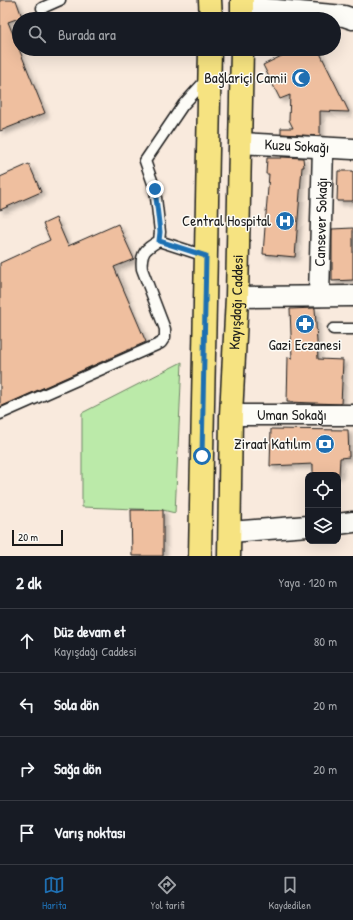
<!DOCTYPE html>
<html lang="tr">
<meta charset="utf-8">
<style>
:root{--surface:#171b24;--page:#242831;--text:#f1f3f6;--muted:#9ea1a6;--line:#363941;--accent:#1f6fb2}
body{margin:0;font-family:"Patrick Hand",sans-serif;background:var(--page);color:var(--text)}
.controls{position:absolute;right:12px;bottom:12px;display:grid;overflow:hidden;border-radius:8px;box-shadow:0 4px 16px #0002}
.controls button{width:36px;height:36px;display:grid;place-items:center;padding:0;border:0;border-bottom:1px solid var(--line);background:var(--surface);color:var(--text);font:20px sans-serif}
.scale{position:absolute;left:12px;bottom:10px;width:51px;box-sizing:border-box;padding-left:4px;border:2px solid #1c1c1c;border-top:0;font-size:11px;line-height:14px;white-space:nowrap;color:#1c1c1c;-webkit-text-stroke:3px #fdfcf7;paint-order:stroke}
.stop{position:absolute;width:12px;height:12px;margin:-9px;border:3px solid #1f6fb2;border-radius:50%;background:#fff}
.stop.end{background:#1f6fb2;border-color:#fff;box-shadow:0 1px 4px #0008}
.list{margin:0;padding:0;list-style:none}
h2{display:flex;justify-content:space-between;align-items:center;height:52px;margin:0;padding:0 16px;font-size:17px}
h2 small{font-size:13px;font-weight:400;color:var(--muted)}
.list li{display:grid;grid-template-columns:26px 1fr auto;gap:12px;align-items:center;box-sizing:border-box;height:64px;padding:0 16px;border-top:1px solid var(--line)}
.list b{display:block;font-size:15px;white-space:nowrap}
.list p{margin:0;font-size:13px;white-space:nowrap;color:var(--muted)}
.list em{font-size:13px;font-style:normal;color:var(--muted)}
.icon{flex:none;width:22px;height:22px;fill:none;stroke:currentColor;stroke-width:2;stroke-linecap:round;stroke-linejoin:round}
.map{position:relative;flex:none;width:353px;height:556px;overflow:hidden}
.search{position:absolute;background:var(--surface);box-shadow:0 4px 16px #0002;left:12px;right:12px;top:12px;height:44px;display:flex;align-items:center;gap:10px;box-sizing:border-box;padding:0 14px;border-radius:22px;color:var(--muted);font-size:15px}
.sheet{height:308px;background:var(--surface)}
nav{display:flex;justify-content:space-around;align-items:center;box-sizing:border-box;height:56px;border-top:1px solid var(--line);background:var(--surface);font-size:11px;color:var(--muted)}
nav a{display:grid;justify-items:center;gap:2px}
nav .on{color:var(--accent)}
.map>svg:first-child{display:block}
.green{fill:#bbeaa9;stroke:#6c8362}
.building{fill:#efbf9f;stroke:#1c1c1c;filter:url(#shadow)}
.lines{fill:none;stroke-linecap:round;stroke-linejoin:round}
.lane-casing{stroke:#1c1c1c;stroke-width:13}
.street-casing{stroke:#1c1c1c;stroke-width:23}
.primary-casing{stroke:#1c1c1c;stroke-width:25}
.lane{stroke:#fdfcf7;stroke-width:10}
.street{stroke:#fdfcf7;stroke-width:20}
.primary{stroke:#f6e381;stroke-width:22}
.route{stroke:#1f6fb2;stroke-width:5}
.labels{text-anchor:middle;stroke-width:3;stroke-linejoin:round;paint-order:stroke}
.poi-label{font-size:15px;fill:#1c1c1c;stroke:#fdfcf7;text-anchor:end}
.street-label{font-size:15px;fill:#1c1c1c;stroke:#fdfcf7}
</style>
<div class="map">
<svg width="353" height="556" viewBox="0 0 353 556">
<defs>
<filter id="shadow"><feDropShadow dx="3.5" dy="3.5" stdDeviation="2" flood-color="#0004"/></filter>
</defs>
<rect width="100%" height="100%" fill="#f9eadd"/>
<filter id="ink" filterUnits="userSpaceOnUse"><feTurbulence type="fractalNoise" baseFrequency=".025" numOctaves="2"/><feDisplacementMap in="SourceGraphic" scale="8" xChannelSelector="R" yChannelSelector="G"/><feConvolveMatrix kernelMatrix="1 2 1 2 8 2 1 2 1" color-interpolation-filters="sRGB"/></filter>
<g filter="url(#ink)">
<path class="green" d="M 182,362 L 175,513 L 163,510 L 82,507 L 82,413 Z"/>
<path class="building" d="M 0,0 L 16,0 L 22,17 L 8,22 L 45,113 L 0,131 Z
M 296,49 L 318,49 L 349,112 L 320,111 L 320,136 L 281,134 L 281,128 L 293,128 L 289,120 L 290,95 L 280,99 L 263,65 Z
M 281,157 L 303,158 L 304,167 L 302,167 L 295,257 L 263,254 L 269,174 L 266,174 L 267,158 L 281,158 Z
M 29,164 L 41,192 L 0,210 L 0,177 Z
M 338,171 L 353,171 L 353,201 L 337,201 Z
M 56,218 L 68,246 L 118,224 L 134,259 L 114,267 L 146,342 L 0,407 L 0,263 L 50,240 L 43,224 Z
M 353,228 L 353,280 L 332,281 L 332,229 Z
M 315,308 L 318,359 L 343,360 L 341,404 L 287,402 L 288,357 L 292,358 L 290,309 Z
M 271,429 L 348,430 L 349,457 L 340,458 L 339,475 L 313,475 L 313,464 L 270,466 Z
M 131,510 L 163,510 L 163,556 L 132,556 Z"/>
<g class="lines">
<defs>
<path id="lane" d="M 42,8 L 60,0
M 159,241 L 205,256
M 333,329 L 353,329
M 0,414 L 161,343 L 165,337 L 165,329 L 142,269 C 140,253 146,248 159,241 L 160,232 L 155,189 L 145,161 L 183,105 L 207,79"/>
<g id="street">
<path d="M 242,8 L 244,7 L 344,16 L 353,19"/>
<path id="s1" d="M 240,143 L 353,149"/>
<path id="s2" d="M 319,296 L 323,148"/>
<path d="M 237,297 L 353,296"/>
<path id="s3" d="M 231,415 L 353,415"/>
<path d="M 338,524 L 353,522"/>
<path d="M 230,532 L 308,526"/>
</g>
<g id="primary">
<path d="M 210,0 L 211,19"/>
<path d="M 242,0 L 242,19"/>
<path d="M 200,556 L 210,49"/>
<path id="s4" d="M 229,556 L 231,415 L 237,297 L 242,49"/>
</g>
</defs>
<use href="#lane" class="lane-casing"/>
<use href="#street" class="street-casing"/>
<use href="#primary" class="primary-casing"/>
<use href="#lane" class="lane"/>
<use href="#street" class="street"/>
<use href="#primary" class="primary"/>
</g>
</g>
<g class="lines" filter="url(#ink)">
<path class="route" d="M 155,189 L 160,232 L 159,241 L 206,256 L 202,456"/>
</g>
<defs>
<symbol id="mosque-disc" viewBox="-11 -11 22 22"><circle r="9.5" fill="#1f6fb2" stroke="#fdfcf7"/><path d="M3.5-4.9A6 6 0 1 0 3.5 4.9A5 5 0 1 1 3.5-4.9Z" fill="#fff"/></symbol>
<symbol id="hospital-disc" viewBox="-11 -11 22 22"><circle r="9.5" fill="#1f6fb2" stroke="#fdfcf7"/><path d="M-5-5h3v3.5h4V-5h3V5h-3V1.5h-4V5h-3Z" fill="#fff"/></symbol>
<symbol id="pharmacy-disc" viewBox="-11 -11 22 22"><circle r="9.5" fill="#1f6fb2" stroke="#fdfcf7"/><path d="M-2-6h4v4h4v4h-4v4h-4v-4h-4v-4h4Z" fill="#fff"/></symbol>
<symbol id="bank-disc" viewBox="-11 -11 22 22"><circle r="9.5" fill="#1f6fb2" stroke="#fdfcf7"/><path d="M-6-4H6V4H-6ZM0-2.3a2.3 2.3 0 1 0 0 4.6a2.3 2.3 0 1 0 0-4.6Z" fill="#fff"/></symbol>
</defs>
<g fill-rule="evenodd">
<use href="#mosque-disc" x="290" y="67" width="22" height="22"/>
<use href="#hospital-disc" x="274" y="210" width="22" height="22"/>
<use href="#pharmacy-disc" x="294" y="313" width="22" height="22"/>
<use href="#bank-disc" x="314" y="433" width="22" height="22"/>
</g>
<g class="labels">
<g class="poi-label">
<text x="287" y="83">Bağlariçi Camii</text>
<text x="271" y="226">Central Hospital</text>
<text x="305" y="350" text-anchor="middle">Gazi Eczanesi</text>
<text x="311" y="449">Ziraat Katılım</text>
</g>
<g class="street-label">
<text dy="5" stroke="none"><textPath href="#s1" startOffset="57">Kuzu Sokağı</textPath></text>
<text dy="5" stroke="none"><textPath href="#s2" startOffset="74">Cansever Sokağı</textPath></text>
<text dy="5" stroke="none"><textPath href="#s4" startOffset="254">Kayışdağı Caddesi</textPath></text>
<text dy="5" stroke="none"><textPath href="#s3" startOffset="61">Uman Sokağı</textPath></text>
</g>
</g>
</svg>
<div class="controls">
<button><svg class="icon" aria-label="locate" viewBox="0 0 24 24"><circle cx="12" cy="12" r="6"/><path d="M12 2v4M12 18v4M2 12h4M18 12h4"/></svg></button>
<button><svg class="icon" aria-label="layers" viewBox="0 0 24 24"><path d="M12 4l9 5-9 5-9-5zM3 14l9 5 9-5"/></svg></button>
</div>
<div class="scale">20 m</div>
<div class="stop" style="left:202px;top:456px"></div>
<div class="stop end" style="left:155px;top:189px"></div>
<div class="search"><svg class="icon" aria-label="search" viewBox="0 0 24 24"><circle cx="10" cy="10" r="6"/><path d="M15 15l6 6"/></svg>Burada ara</div>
</div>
<section class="sheet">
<h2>2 dk<small>Yaya · 120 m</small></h2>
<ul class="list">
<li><svg class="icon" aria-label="ahead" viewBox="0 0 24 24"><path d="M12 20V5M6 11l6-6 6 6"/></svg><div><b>Düz devam et</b><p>Kayışdağı Caddesi</p></div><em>80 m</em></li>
<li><svg class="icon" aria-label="left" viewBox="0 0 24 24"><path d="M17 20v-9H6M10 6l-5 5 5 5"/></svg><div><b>Sola dön</b></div><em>20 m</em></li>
<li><svg class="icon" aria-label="right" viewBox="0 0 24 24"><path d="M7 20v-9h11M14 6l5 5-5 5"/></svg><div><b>Sağa dön</b></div><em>20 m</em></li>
<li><svg class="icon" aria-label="arrive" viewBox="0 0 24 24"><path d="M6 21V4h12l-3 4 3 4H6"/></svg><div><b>Varış noktası</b></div></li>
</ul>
</section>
<nav>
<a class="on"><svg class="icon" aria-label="map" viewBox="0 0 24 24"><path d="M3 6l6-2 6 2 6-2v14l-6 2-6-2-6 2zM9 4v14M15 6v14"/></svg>Harita</a>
<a><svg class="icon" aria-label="directions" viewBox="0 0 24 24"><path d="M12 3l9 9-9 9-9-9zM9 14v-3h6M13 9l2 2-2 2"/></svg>Yol tarifi</a>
<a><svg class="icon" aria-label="saved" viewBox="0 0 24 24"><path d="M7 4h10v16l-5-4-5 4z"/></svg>Kaydedilen</a>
</nav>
